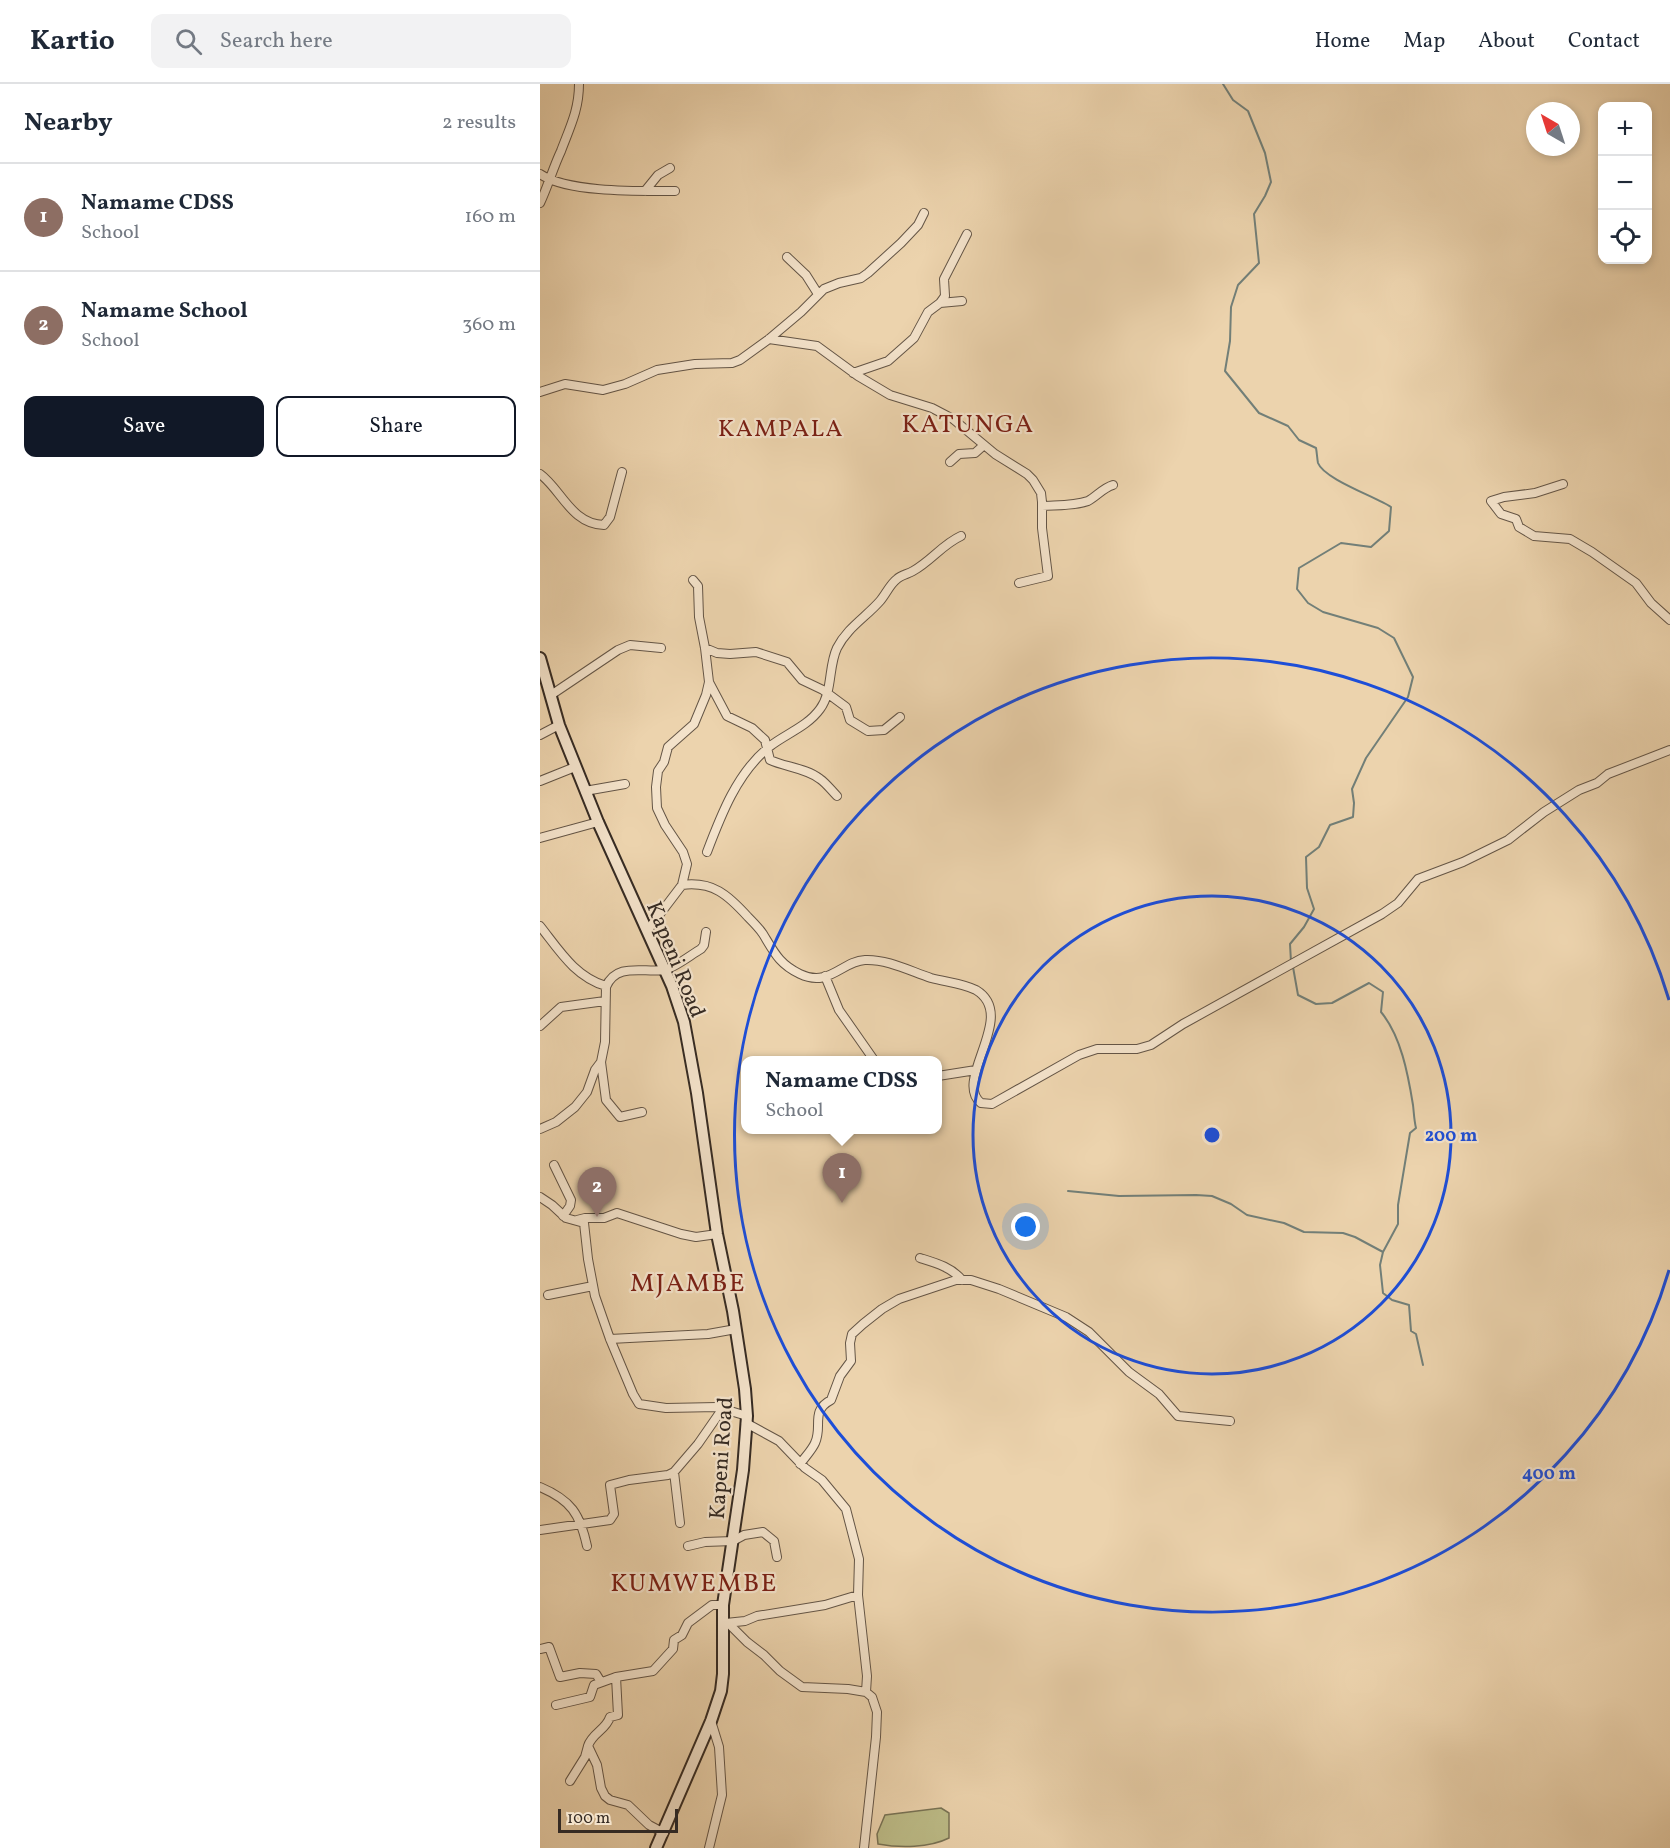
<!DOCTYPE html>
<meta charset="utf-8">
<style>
:root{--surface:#fff;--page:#f2f2f3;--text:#1f2937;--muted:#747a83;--line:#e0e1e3;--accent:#111827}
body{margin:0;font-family:Vollkorn,serif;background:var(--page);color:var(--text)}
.controls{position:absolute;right:18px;top:18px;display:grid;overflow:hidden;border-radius:12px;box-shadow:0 3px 9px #0003}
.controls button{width:54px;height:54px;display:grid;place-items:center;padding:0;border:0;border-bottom:2px solid var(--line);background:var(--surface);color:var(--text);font:30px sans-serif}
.compass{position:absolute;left:986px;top:18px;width:54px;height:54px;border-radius:50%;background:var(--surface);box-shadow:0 3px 9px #0003;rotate:321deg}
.scale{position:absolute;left:18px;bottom:15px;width:120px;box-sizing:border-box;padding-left:6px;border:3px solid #362b23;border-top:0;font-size:16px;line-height:21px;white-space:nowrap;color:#362b23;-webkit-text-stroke:4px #f3e2ca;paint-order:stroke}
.you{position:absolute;left:486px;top:1143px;width:21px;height:21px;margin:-15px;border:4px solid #fff;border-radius:50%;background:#1a73e8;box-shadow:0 0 0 9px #1a73e833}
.badge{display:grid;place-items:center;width:39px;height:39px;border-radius:50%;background:var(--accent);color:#fff;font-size:20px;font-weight:700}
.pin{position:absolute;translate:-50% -50px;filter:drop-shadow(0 2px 3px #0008)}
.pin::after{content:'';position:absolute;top:32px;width:21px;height:18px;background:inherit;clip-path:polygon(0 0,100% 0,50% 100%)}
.popup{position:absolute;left:201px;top:972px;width:201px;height:78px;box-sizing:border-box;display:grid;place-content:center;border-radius:12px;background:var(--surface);filter:drop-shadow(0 2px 4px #0005);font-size:20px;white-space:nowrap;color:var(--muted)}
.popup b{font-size:22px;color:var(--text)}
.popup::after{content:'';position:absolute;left:50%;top:100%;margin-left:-12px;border:12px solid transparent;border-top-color:var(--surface)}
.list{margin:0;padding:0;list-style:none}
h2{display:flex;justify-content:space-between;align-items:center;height:78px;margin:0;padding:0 24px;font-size:26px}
h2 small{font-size:20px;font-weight:400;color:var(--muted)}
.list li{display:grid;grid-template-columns:39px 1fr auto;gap:18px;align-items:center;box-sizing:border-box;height:108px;padding:0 24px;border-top:2px solid var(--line)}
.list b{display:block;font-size:22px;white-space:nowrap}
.list p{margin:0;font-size:20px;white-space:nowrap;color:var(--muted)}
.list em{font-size:20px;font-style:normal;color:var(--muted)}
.actions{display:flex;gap:12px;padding:18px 24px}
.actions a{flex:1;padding:14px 0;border:2px solid var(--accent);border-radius:12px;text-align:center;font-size:21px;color:var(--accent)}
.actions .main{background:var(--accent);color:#fff}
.icon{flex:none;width:33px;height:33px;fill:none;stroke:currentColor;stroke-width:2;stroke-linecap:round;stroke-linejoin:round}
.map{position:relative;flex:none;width:1130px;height:1764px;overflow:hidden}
header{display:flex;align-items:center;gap:36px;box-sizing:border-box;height:84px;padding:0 30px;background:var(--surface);border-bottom:2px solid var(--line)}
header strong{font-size:28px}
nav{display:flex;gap:33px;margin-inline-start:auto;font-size:21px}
.search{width:420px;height:54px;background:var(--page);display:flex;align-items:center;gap:15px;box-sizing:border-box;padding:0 21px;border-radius:12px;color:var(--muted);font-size:22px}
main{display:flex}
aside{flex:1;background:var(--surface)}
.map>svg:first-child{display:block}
.green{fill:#bcbb87;stroke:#797355;stroke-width:1.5}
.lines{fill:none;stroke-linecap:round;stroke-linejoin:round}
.stream{stroke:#727f78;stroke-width:2}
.street-casing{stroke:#645546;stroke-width:10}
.secondary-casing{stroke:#362b23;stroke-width:14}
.street{stroke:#f3e2ca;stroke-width:8}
.secondary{stroke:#f3e2ca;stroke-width:10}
.ring{fill:none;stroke:#1d4ed8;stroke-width:3}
.labels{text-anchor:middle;stroke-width:4.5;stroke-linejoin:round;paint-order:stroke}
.street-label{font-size:22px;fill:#362b23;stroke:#f3e2ca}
.neighbourhood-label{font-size:24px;letter-spacing:1.5px;fill:#7a1f14;stroke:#f3e2ca}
.quarter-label{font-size:26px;letter-spacing:1.5px;fill:#7a1f14;stroke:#f3e2ca}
.centre{fill:#1d4ed8;stroke:#f3e2ca;stroke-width:3}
.ring-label{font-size:18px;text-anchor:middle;font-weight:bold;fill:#1d4ed8;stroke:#f3e2ca;stroke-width:4.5;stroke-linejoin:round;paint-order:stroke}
</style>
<header>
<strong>Kartio</strong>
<div class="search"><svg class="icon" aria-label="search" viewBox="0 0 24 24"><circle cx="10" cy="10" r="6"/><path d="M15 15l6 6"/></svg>Search here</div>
<nav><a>Home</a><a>Map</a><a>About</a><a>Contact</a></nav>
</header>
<main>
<aside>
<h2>Nearby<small>2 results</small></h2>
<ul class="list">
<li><span class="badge" style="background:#8d6e63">1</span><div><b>Namame CDSS</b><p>School</p></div><em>160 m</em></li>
<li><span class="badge" style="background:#8d6e63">2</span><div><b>Namame School</b><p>School</p></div><em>360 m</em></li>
</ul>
<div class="actions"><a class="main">Save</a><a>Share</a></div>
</aside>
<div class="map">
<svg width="1130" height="1764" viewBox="0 0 1130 1764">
<rect width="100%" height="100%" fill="#ecd3ad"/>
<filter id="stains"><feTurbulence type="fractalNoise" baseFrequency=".00333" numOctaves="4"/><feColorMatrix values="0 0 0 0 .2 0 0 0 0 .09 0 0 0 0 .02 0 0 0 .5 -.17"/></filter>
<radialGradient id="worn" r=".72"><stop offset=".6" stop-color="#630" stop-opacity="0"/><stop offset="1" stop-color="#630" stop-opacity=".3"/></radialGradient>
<path class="green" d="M 401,1724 L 409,1729 L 409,1754 C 389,1764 360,1764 338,1760 L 337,1750 L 345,1731 Z"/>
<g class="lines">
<path class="stream" d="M 683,0 L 693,16 L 708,27 L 725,69 L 731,98 L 725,112 L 714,130 L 719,179 L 698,201 L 691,223 L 690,257 L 685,287 L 719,329 L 748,342 L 759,356 L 776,364 C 777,369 777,374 778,379 C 784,395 836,413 851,423 L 849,447 L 831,463 L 801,459 L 759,484 L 757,505 L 768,519 L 783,528 L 838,544 L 854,554 L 873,593 L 868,613 L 826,674 L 812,705 L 814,719 L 813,733 L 790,741 L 779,763 L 766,773 L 767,804 L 774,825 L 764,843 L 750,860 L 751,878
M 753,883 L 758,911 L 776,920 L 792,919 L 829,899 L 843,908 L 841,928 C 861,952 868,990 873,1021 C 874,1029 874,1036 876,1044 L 870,1049 L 858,1121 L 858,1140 L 843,1168
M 528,1107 L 579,1112 L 656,1111 L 672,1112 L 691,1120 L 707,1131 L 744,1139 L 764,1148 L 803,1149 L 815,1153 L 843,1168 L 840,1181 L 843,1209 L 852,1216 L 869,1221 L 871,1247 L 876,1250 L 883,1281"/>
<defs>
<path id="street" d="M 0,90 C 28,109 101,107 135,107
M 105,107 L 118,91 L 130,84
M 0,119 C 8,102 13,84 21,67 C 30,43 39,26 39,0
M 247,173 L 266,191 L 278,210
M 400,219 L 405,212 L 404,195 L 427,150
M 229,255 L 277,262 L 318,292 L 350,311 L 392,324 L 413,335 L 455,370 L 487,390 L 493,396 L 501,409 L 502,418 L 502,444 L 508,492 L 479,499
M 313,289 L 348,277 L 374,254 L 388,228 L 400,219 L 422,217
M 0,308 L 25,300 L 63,306 L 85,300 L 117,286 L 155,280 L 192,279 L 200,276 L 229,255 L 261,228 L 284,205 L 299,199 L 321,194 L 328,189 L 361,159 L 378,141 L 384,129
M 410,378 L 419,370 L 435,369 L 444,361
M 0,390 C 21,405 31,440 64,441 L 70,433 L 82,388
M 1023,400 L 995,409 L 964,413 L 951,417 L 961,430 L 976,435 L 979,443 L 994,452 L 1030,455 L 1052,468 L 1096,499 L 1111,519 L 1130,536
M 502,422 C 517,421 534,422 548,417 C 557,412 563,404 573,401
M 153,496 L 158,502 L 159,533 L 165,564 L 169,598 L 187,632 L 212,644 L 225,656 L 230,676 C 245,683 266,684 280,695 C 286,699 291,706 297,712
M 165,564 L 177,569 L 190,570 L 216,568 L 247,578 L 262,596 L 283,606 L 306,623 L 310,636 L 328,647 L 344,646 L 360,633
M 11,611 L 78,566 L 90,561 L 121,564
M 0,651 L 19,641
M 0,697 L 35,683
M 45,707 L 85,700
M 0,754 L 58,738
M 167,768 C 181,731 197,689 229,663 C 245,650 267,643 280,625 C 293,607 288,583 297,564 C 307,544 326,533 340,517 C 346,510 350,500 357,495 C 361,491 368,490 373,487 C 391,477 403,460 421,452
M 142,801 L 147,780 L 143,768 L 125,741 L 117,724 L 116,703 L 118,687 L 124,678 L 128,663 L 154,640 L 166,611 L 169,598
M 0,842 C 19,866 35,893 66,902
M 107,847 L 142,801 C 173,797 188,811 208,833 C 213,838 219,844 223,850 C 234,868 239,880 260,890 C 289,904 302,877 325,876 C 347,875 370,887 391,894 C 406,898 422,899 436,906 C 479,932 412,996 441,1019 L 452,1020 L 539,971 L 557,965 L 597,965 L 611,961 L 643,940 L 842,830 L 858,819 L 878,795 L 923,778 L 968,756 L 1004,728 L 1039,706 L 1057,699 L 1068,690 L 1130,666
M 285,892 L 299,926 L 334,976
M 0,942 L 21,923 L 65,917
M 61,978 L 66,1016 L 80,1033 L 102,1028
M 398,992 L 436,986
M 0,1045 L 16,1038 L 35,1023 L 47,1008 L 55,986 L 61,978 L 65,958 L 66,903 C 76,878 104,889 124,886 C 133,885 152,870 161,865 L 164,861 L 166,848
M 14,1081 L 31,1116 L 30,1122 L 23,1132
M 0,1113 L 12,1121 L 26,1134 L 44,1139 L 48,1175 L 55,1212 L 70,1255 L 93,1310 L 99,1320 L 126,1324 L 177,1323 L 207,1332
M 37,1136 L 45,1134 L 64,1134 L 77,1129 L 141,1150 L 156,1153 L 177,1150
M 380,1174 C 396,1179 411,1183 422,1196
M 8,1211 L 53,1202
M 70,1255 L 168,1250 L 196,1245
M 206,1339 L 239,1357 L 265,1384 L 282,1396 L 306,1425 L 319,1475 L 318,1511 L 327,1592 L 326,1608
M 260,1380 C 265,1373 272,1366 275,1359 C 283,1342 270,1327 291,1316 L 300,1292 L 311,1277 L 310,1259 L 312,1250 L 323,1240 L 342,1225 L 359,1215 L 416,1196 L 431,1196 L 459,1205 L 526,1233 L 549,1248 L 589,1288 L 619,1310 L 638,1332 L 690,1337
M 134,1388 L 140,1439
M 0,1403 C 31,1416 40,1430 47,1462
M 0,1446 L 70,1436 L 74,1430 L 70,1401 L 89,1396 L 128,1391 L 134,1388 L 158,1360 L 183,1324
M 148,1462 L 165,1458 L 193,1457 L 204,1451 L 223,1448 L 234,1457 L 237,1473
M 186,1539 L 205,1537 L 217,1532 L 285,1521 L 318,1511
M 188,1539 L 207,1558 L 224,1571 L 240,1587 L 262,1603 L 308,1605 L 326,1608 L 332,1613 L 337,1628 L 336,1653 L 324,1764
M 0,1565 L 9,1563 L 20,1593 L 40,1589 L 56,1590 L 61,1598
M 16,1621 L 50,1613 L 54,1601 L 76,1593 L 113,1587 L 133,1565 L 134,1556 L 142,1551 L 148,1539 L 172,1521 L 183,1521
M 48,1662 C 52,1649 66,1646 70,1633 L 78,1631 L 76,1593
M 30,1697 L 45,1673 L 48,1662 L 57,1681 L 61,1704 L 65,1712 L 70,1716 L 88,1721 L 109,1741 L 124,1749
M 169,1764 L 182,1711 L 179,1663 L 171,1637"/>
<path id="secondary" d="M 0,574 L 19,641 L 58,738 L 132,902 L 144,938 L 157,1009 L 177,1150 L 193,1227 L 205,1305 L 207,1332 L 203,1386 L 183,1521 L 183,1590 L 181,1607 L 171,1637 L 116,1764"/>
</defs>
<use href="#street" class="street-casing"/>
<use href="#secondary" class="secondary-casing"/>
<use href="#street" class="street"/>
<use href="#secondary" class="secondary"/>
</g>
<g class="ring">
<circle cx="672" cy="1051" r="239"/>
<path d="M1129 1186A477 477 0 1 1 1129 916"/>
</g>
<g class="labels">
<g class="street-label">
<text transform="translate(137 875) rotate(68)" y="8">Kapeni Road</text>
<text transform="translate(180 1374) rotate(-86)" y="8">Kapeni Road</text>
</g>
<g class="neighbourhood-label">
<text x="241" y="352">KAMPALA</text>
</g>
<g class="quarter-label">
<text x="428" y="348">KATUNGA</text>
<text x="148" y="1207">MJAMBE</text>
<text x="154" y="1507">KUMWEMBE</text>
</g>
</g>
<circle cx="672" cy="1051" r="9" class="centre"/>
<g class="ring-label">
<text x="911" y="1057">200 m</text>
<text x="1009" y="1395">400 m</text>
</g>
<rect width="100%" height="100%" filter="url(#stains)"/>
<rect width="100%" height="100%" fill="url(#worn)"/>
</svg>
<div class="controls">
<button>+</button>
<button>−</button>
<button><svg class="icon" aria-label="locate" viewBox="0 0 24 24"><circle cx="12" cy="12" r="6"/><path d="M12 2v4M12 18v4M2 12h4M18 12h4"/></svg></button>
</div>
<svg class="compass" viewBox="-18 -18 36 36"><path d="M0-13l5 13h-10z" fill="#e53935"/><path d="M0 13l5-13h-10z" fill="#747a83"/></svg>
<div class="scale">100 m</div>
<div class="you"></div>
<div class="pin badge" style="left:302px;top:1119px;background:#8d6e63">1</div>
<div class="popup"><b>Namame CDSS</b>School</div>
<div class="pin badge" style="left:57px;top:1133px;background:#8d6e63">2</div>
</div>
</main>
